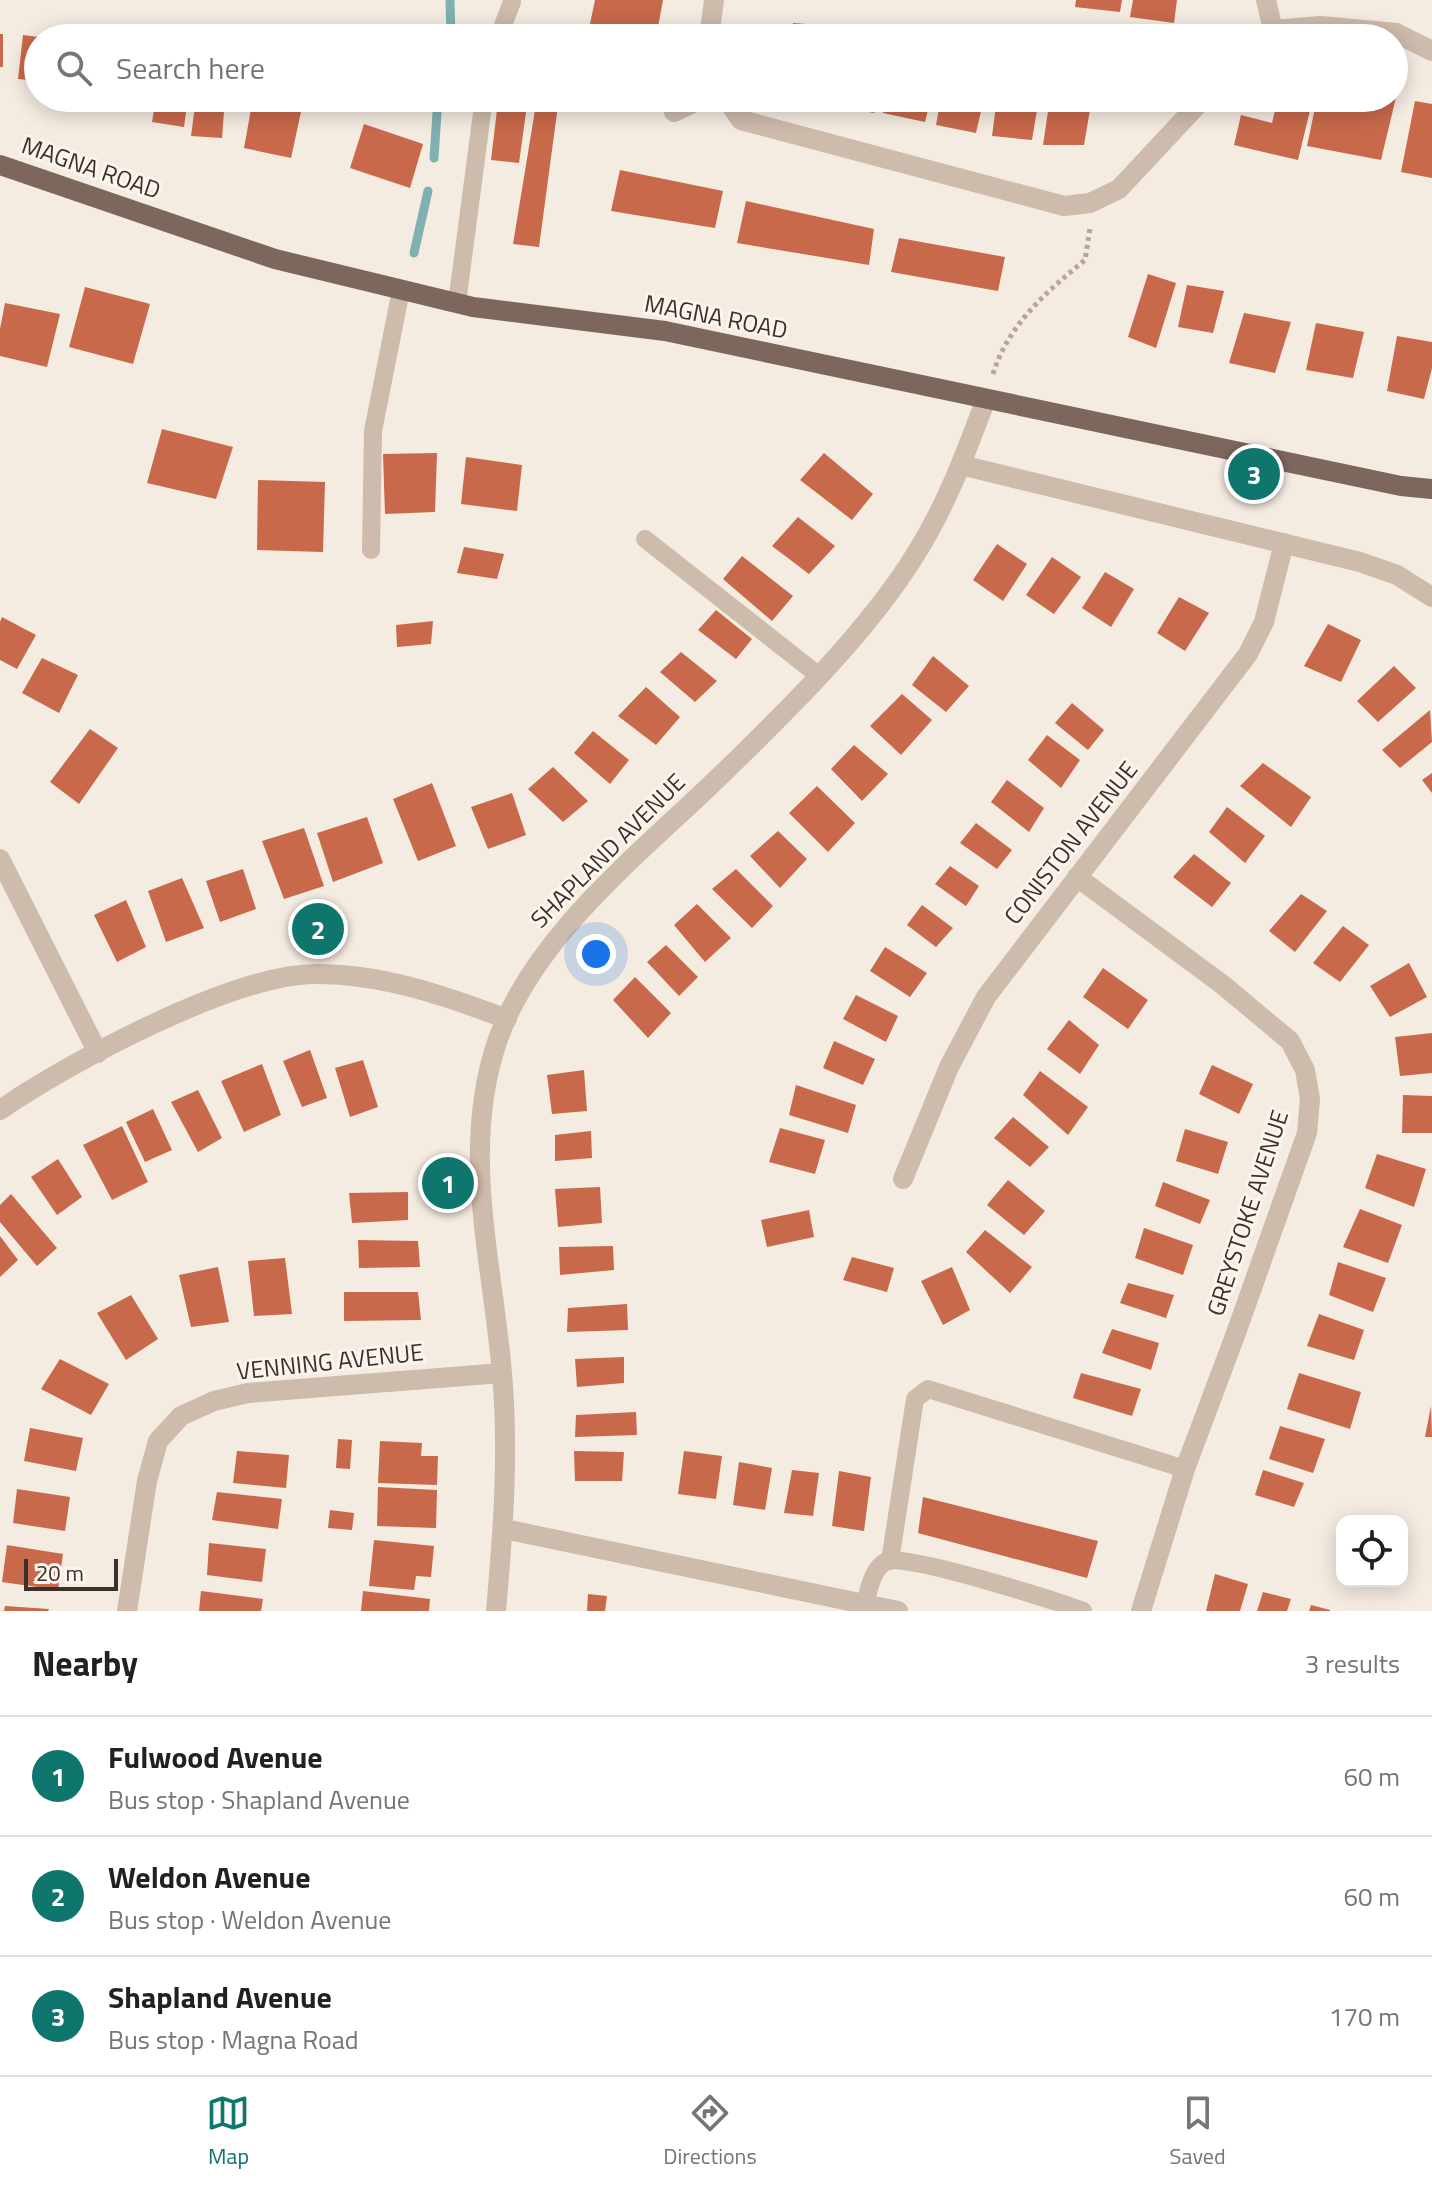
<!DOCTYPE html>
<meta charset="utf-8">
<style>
:root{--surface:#fff;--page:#f2f2f2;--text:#202124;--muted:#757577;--line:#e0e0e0;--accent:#0f766e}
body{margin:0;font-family:"Titillium Web",sans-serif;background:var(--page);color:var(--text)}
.controls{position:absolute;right:24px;bottom:24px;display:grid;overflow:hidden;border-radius:16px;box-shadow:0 4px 20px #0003}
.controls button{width:72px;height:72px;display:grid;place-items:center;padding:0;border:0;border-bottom:2px solid var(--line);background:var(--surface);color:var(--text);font:40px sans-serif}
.scale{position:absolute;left:24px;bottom:20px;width:94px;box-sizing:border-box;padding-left:8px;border:4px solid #3b302b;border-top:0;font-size:22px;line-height:28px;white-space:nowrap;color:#3b302b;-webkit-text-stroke:6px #fbf5ee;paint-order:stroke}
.you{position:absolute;left:596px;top:954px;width:28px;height:28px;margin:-20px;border:6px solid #fff;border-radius:50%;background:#1a73e8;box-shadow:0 0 0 12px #1a73e833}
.badge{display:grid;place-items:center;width:52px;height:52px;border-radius:50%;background:var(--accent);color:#fff;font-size:26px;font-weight:700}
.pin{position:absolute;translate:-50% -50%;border:4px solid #fff;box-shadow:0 2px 8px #0006}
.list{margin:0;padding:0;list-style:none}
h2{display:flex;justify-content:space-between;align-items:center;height:104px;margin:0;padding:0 32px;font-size:34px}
h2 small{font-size:26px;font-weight:400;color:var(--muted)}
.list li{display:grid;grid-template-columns:52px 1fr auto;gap:24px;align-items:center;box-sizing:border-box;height:120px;padding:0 32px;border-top:2px solid var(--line)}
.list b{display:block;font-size:30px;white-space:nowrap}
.list p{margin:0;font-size:26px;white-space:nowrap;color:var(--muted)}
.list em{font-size:26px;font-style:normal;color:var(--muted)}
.icon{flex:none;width:44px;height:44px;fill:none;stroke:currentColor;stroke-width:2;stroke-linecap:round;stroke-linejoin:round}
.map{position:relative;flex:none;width:1432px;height:1611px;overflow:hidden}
.search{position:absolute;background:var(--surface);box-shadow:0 4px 20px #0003;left:24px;right:24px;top:24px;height:88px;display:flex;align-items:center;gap:20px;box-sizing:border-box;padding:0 28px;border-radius:44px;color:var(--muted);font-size:30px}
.sheet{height:464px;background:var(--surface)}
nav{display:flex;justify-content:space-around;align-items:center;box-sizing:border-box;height:112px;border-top:2px solid var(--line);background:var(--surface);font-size:22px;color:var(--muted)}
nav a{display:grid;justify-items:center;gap:4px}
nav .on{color:var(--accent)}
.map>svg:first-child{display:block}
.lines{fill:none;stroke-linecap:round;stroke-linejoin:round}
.stream{stroke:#7fb0b2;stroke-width:9}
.building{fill:#c8694b}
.path{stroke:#b9a596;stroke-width:5;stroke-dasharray:4 4;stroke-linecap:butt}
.service{stroke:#cdbbac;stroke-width:18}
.minor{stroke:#cdbbac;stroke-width:20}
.primary{stroke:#7d675c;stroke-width:20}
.labels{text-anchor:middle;stroke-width:6;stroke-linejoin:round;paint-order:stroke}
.street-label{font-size:24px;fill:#3b302b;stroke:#fbf5ee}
</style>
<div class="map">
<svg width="1432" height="1611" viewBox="0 0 1432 1611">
<rect width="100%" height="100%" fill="#f4ebe1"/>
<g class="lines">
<path class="stream" d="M 450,0 L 451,38
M 434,158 L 438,98
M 414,253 L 428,191"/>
</g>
<path class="building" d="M 595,0 L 663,0 L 656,38 L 587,38 Z
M 1076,0 L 1122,0 L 1120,12 L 1075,7 Z
M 1133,0 L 1177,0 L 1174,23 L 1130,17 Z
M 793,23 L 833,26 L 831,38 L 790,38 Z
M 843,33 L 862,37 L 862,38 L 842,38 Z
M 0,34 L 3,34 L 3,67 L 0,67 Z
M 23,35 L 38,37 L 38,81 L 18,79 Z
M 1394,88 L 1398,89 L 1381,160 L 1307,146 L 1317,98 L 1394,98 Z
M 102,98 L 141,98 L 140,109 L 102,104 Z
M 156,98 L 188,98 L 184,127 L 152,122 Z
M 196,98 L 225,98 L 222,138 L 191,136 Z
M 253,98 L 304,98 L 291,158 L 244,148 Z
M 537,98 L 559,98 L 539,247 L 513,244 Z
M 833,98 L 877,98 L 874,113 L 832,105 Z
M 887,98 L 931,98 L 925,122 L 883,113 Z
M 941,98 L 984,98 L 976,133 L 936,125 Z
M 997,98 L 1039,98 L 1032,140 L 992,136 Z
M 1050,98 L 1092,98 L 1084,145 L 1043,145 Z
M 1278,98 L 1313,98 L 1298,160 L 1234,145 L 1241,115 L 1272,123 Z
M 498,101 L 527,105 L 519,163 L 491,160 Z
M 1415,101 L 1432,104 L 1432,178 L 1401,172 Z
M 364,124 L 423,144 L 410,188 L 350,168 Z
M 620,170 L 723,191 L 715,228 L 611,211 Z
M 746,201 L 874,229 L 869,265 L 737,243 Z
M 899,238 L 1005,257 L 998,291 L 891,272 Z
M 1148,274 L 1176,283 L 1156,348 L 1128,337 Z
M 1187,285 L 1224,291 L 1213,333 L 1178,327 Z
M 85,287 L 150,304 L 133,364 L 69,347 Z
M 5,303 L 60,314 L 47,367 L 0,356 L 0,329 Z
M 1244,313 L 1291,322 L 1275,373 L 1229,363 Z
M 1316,323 L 1364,332 L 1353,378 L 1306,370 Z
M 1397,336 L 1432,342 L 1432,368 L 1424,399 L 1387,391 Z
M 162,429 L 233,447 L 216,499 L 147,483 Z
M 437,453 L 435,512 L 385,514 L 383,454 Z
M 824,453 L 873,494 L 852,520 L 800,480 Z
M 466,457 L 522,465 L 517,511 L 461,504 Z
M 258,480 L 325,482 L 323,552 L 257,550 Z
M 798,517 L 835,546 L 809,574 L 772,546 Z
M 997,544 L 1027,564 L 1003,601 L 973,580 Z
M 464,547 L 504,554 L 497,579 L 457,573 Z
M 742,556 L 793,596 L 772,621 L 723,579 Z
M 1052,557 L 1081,577 L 1054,614 L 1026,595 Z
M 1105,572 L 1134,589 L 1111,627 L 1082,608 Z
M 1179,597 L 1209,613 L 1185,651 L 1157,633 Z
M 716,610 L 752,639 L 736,659 L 698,630 Z
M 2,617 L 36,635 L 17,669 L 0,660 L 0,622 Z
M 433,621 L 431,644 L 397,647 L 396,625 Z
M 1328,624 L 1361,640 L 1341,682 L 1304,666 Z
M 681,652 L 717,681 L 695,702 L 660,672 Z
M 933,656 L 969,686 L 946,712 L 912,685 Z
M 42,658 L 78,675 L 59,713 L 22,693 Z
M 1394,666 L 1416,688 L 1378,722 L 1357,701 Z
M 646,687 L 680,717 L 656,745 L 618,716 Z
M 902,694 L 932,720 L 901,755 L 870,726 Z
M 1072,703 L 1104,730 L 1088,750 L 1055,723 Z
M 1430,710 L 1432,742 L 1400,768 L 1382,750 Z
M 90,729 L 118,748 L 79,804 L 50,782 Z
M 593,731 L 629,760 L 610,784 L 574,753 Z
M 1047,735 L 1080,760 L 1061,788 L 1028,760 Z
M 854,745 L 888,774 L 862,801 L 831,769 Z
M 1263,763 L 1311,797 L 1291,827 L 1240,786 Z
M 553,767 L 588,801 L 563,822 L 528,789 Z
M 1432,773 L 1432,793 L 1422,780 Z
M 1007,780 L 1044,808 L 1029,832 L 991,802 Z
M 432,783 L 456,846 L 418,861 L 393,799 Z
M 817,786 L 855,823 L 828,852 L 789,813 Z
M 512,793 L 526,835 L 488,849 L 471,807 Z
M 1227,807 L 1265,836 L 1245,863 L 1209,832 Z
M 367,817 L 383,863 L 333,882 L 317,833 Z
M 976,823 L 1012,850 L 997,869 L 960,843 Z
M 304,828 L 324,886 L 284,899 L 262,841 Z
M 778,831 L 807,859 L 780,888 L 750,856 Z
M 1194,854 L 1231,883 L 1212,907 L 1173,877 Z
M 950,866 L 979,886 L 966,906 L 935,884 Z
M 243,869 L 256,909 L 220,922 L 206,881 Z
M 736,869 L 773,906 L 752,928 L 712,889 Z
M 182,878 L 204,928 L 166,942 L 148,891 Z
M 1301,894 L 1327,911 L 1295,952 L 1269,931 Z
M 126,900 L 146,947 L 117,962 L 94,915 Z
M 697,904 L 731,938 L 705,962 L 674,925 Z
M 922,905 L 953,928 L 936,947 L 907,925 Z
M 1343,926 L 1369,945 L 1340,982 L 1313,963 Z
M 666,945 L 698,977 L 679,996 L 647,962 Z
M 885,947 L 927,973 L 910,997 L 870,971 Z
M 1409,963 L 1427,997 L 1390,1017 L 1370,986 Z
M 1103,968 L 1148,1000 L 1128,1029 L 1083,997 Z
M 635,977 L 671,1013 L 648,1038 L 613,1000 Z
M 856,995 L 898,1016 L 886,1042 L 843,1019 Z
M 1069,1020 L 1099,1045 L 1080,1074 L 1047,1049 Z
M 1432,1033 L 1432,1073 L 1400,1076 L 1395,1037 Z
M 834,1041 L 875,1059 L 863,1085 L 823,1068 Z
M 310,1050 L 327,1098 L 302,1107 L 283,1061 Z
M 363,1060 L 378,1107 L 350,1117 L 335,1068 Z
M 262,1064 L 281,1115 L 244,1132 L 221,1081 Z
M 1212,1065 L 1253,1084 L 1239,1114 L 1199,1094 Z
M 584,1070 L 587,1111 L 552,1114 L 547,1075 Z
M 1040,1071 L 1088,1107 L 1068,1135 L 1023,1095 Z
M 796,1085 L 856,1105 L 848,1133 L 789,1115 Z
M 198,1090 L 222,1138 L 198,1152 L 171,1102 Z
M 1403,1095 L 1432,1096 L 1432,1133 L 1402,1133 Z
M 153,1109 L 172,1150 L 145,1162 L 126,1122 Z
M 1013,1117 L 1049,1147 L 1030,1167 L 994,1138 Z
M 122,1126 L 148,1182 L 112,1200 L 83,1145 Z
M 780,1128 L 825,1140 L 815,1174 L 769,1162 Z
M 1185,1129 L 1228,1142 L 1218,1174 L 1176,1161 Z
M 591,1131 L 592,1158 L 555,1161 L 555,1135 Z
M 1377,1154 L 1426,1169 L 1414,1207 L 1365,1188 Z
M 58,1159 L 82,1197 L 57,1215 L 31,1177 Z
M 1008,1180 L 1045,1211 L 1024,1235 L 987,1205 Z
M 1163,1182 L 1210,1200 L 1200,1224 L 1155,1206 Z
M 600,1187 L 602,1223 L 558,1227 L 555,1189 Z
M 408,1192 L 408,1220 L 352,1223 L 349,1193 Z
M 11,1194 L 57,1248 L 37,1266 L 0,1222 L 0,1205 Z
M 1360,1209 L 1402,1225 L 1388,1263 L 1343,1247 Z
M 809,1210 L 814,1237 L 767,1247 L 761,1220 Z
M 1144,1228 L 1193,1245 L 1183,1275 L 1135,1258 Z
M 985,1230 L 1032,1267 L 1010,1293 L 966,1252 Z
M 0,1236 L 18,1260 L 0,1277 Z
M 358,1240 L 418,1241 L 420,1267 L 359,1268 Z
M 613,1246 L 614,1270 L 560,1275 L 559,1247 Z
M 852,1257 L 894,1268 L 887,1292 L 843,1280 Z
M 285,1258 L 292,1314 L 254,1316 L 248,1261 Z
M 1338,1262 L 1386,1278 L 1373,1312 L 1329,1295 Z
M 218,1267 L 229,1322 L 191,1327 L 179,1275 Z
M 952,1267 L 970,1310 L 943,1325 L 921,1281 Z
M 1128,1283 L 1174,1295 L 1166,1318 L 1120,1303 Z
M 344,1292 L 418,1292 L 421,1320 L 344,1321 Z
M 131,1295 L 158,1339 L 126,1360 L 97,1313 Z
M 627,1304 L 628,1330 L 567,1332 L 568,1308 Z
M 1319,1314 L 1364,1330 L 1354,1360 L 1307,1346 Z
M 1112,1329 L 1159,1343 L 1151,1370 L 1102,1353 Z
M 624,1357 L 624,1383 L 577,1387 L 575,1359 Z
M 60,1359 L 109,1384 L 91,1415 L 41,1389 Z
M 1081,1373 L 1141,1389 L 1132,1416 L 1073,1398 Z
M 1299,1373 L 1361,1392 L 1350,1429 L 1287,1409 Z
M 1431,1406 L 1432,1437 L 1425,1437 Z
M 636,1412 L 637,1435 L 575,1437 L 576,1415 Z
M 1280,1426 L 1325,1439 L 1313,1473 L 1269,1459 Z
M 30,1428 L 83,1438 L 76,1471 L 24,1461 Z
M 338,1439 L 352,1440 L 350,1469 L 336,1468 Z
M 380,1441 L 422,1443 L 421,1456 L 438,1456 L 437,1485 L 378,1483 Z
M 237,1451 L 289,1455 L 286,1488 L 233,1483 Z
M 574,1451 L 624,1452 L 622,1481 L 575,1481 Z
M 684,1451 L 722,1456 L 716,1499 L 678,1494 Z
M 739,1462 L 772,1468 L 765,1510 L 733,1505 Z
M 792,1470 L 819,1473 L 813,1516 L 784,1513 Z
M 1263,1470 L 1304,1483 L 1294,1507 L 1255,1495 Z
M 839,1471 L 871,1477 L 864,1531 L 832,1526 Z
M 378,1487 L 437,1490 L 436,1528 L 377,1526 Z
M 17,1489 L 70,1497 L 65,1531 L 13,1523 Z
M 217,1492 L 282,1499 L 278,1529 L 212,1520 Z
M 923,1497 L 1098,1541 L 1087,1578 L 918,1533 Z
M 330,1510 L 354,1513 L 352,1530 L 328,1528 Z
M 374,1540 L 434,1546 L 431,1577 L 416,1576 L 414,1590 L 369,1586 Z
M 209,1543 L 266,1549 L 262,1582 L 207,1575 Z
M 7,1545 L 63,1554 L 58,1590 L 2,1582 Z
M 1215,1574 L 1248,1584 L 1240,1611 L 1206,1611 Z
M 201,1591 L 263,1599 L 261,1611 L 199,1611 Z
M 363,1591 L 430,1599 L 429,1611 L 361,1611 Z
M 1263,1592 L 1291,1599 L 1287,1611 L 1257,1611 Z
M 588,1594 L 607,1596 L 605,1611 L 587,1611 Z
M 1311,1605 L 1330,1610 L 1330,1611 L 1309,1611 Z
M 5,1606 L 49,1609 L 48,1611 L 4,1611 Z"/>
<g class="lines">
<path class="path" d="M 993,374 C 1008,325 1046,292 1085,260 L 1090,228"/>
<path class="service" d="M 498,38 L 512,2
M 457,303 L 484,98
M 645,539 L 818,675
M 371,550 L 373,431 L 401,290
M 890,1561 L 915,1399 L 928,1389 L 1185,1469
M 865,1604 C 869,1590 872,1568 887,1561 C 904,1553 1057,1601 1083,1611"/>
<path class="minor" d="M 1266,0 L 1273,30
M 709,38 L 714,0
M 1264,38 L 1273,30 L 1321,26 L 1396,33 L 1432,51
M 726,98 L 741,120 L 1064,206 L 1090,203 L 1119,189 L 1204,98
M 674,112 L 704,98
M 961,465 L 1360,562 L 1397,575 L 1432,597
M 0,859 L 98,1053
M 1077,877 L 1223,985 L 1290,1041 L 1305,1070 L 1310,1099 L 1307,1133 L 1236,1333 L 1185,1469 L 1141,1611
M 0,1110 C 68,1063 235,973 317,974 C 383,974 446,996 507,1019
M 903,1179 L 949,1067 L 986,997 L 1248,654 L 1264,622 L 1284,543
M 504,1529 L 898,1611
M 127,1611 L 147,1481 L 158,1441 L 181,1416 L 214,1401 L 248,1393 L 502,1373
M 496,1611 C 503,1532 509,1453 502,1374 C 493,1263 460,1152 497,1042 C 533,936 641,853 719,777 C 787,711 868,632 917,552 C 947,504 966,452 986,399"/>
<path class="primary" d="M 0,165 L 275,259 L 473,307 L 665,331 L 1401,486 L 1432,489"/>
</g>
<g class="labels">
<g class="street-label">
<text transform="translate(91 168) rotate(19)" y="8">MAGNA ROAD</text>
<text transform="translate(716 317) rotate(11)" y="8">MAGNA ROAD</text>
<text transform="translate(1071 843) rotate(-52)" y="8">CONISTON AVENUE</text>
<text transform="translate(608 851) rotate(-45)" y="8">SHAPLAND AVENUE</text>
<text transform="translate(1248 1213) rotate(-72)" y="8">GREYSTOKE AVENUE</text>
<text transform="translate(330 1362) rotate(-6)" y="8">VENNING AVENUE</text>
</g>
</g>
</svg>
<div class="controls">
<button><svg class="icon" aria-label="locate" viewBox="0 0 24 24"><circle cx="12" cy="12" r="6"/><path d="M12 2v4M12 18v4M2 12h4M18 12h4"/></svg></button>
</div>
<div class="scale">20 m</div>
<div class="you"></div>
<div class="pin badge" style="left:448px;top:1183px">1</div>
<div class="pin badge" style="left:318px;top:929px">2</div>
<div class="pin badge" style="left:1254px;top:474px">3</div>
<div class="search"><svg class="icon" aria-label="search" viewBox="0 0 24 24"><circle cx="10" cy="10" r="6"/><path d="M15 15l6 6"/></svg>Search here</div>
</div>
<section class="sheet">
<h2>Nearby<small>3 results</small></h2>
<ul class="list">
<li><span class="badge">1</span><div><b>Fulwood Avenue</b><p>Bus stop · Shapland Avenue</p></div><em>60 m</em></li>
<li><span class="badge">2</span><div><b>Weldon Avenue</b><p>Bus stop · Weldon Avenue</p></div><em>60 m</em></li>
<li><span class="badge">3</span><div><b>Shapland Avenue</b><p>Bus stop · Magna Road</p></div><em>170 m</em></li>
</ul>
</section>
<nav>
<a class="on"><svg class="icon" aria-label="map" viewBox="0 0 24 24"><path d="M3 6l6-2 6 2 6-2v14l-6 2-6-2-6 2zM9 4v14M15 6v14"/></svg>Map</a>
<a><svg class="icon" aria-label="directions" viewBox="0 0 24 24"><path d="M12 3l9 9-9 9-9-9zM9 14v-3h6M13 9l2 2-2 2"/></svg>Directions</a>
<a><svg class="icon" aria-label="saved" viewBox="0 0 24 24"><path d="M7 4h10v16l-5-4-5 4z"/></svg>Saved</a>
</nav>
